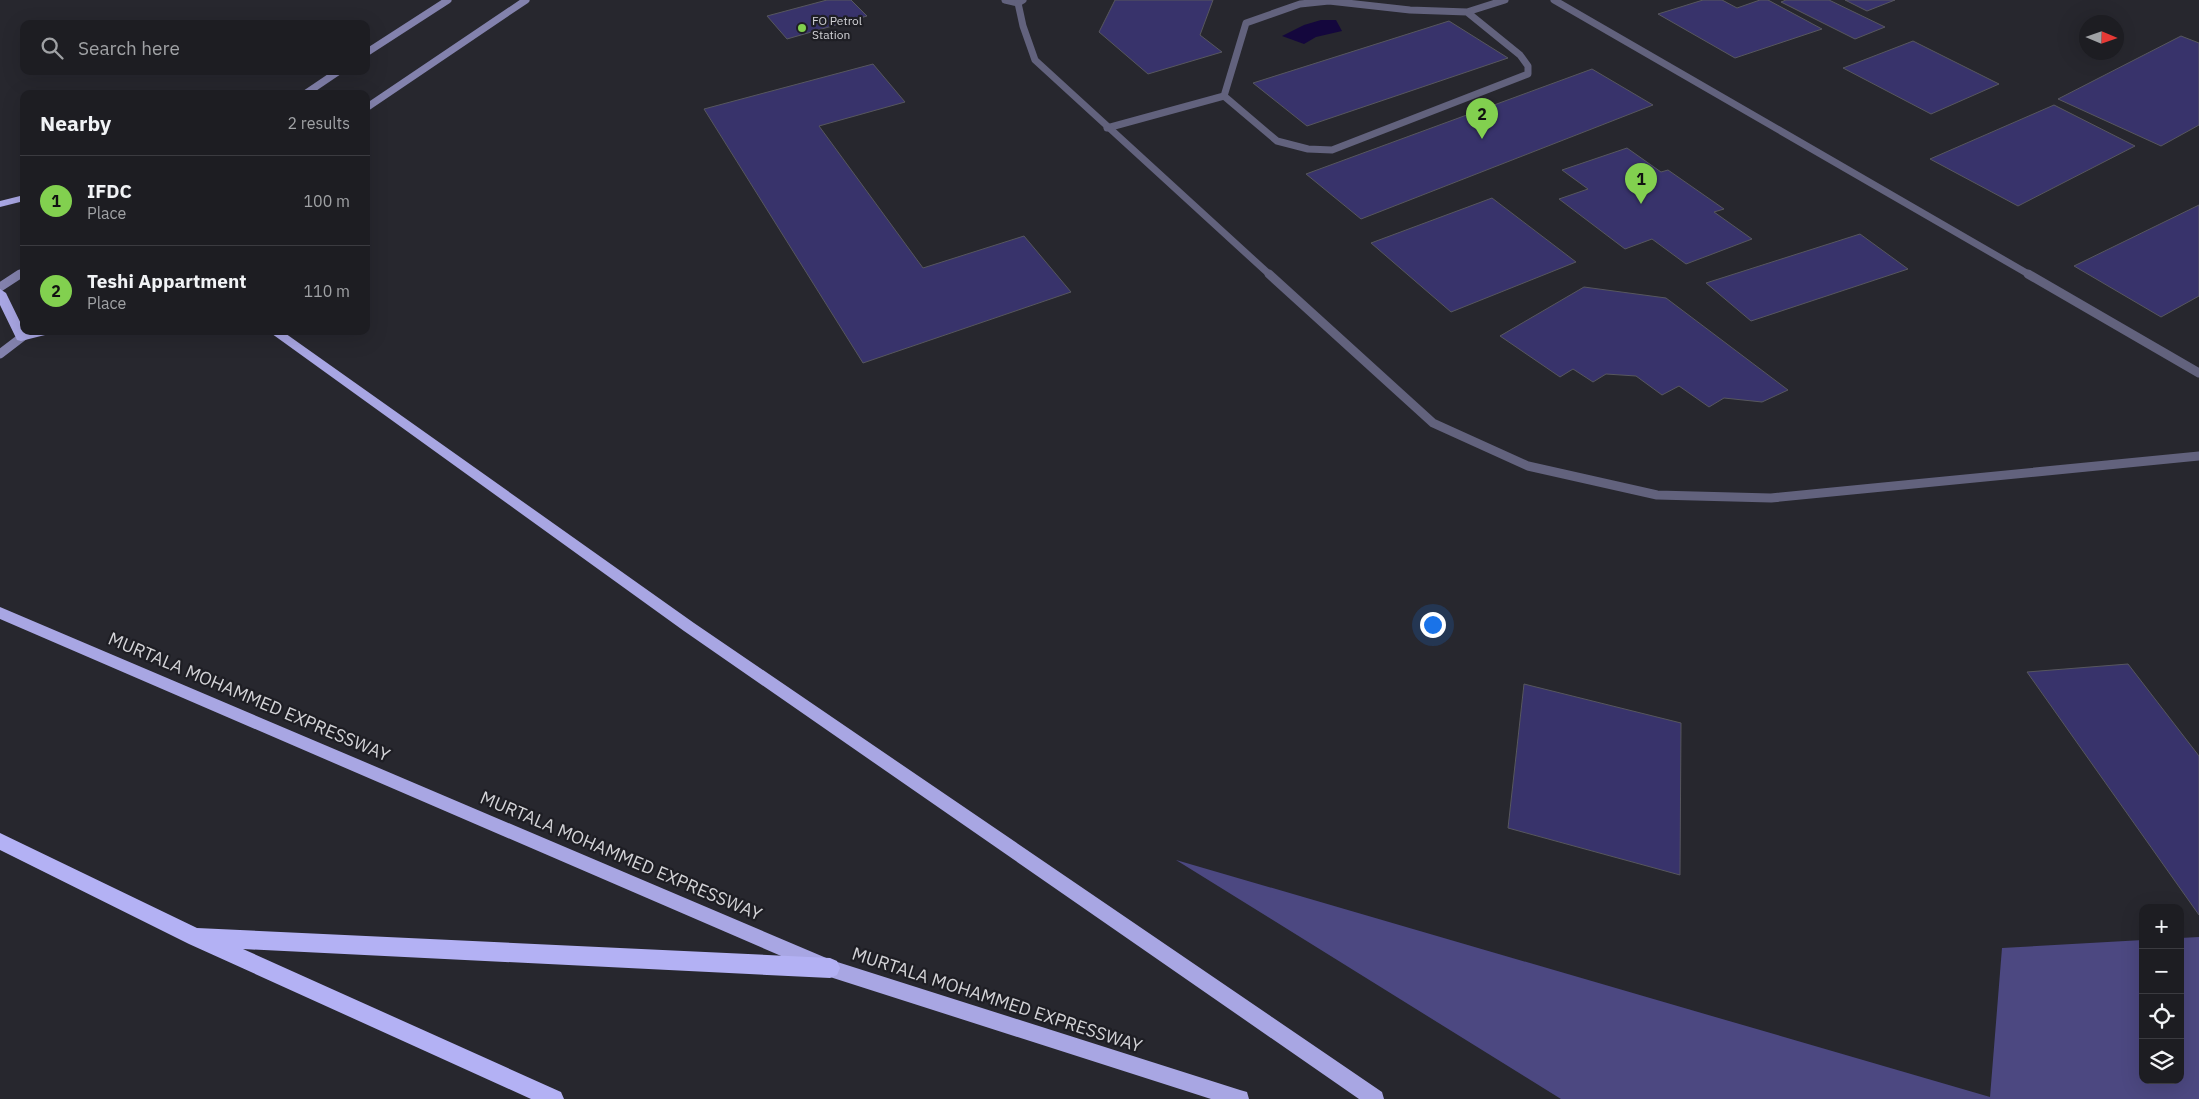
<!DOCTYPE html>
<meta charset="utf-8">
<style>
:root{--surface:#1d1d22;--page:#25262a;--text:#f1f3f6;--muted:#a0a2a5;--line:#3b3b40;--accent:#82d04f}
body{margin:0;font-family:"IBM Plex Sans",sans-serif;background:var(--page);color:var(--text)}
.controls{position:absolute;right:15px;bottom:15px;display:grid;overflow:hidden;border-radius:10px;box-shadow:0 5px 20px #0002}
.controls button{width:45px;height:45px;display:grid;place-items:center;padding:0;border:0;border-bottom:1px solid var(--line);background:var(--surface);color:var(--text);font:25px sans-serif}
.compass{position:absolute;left:2079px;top:15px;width:45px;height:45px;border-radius:50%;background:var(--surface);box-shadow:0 5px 20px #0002;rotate:92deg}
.you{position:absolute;left:1432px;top:624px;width:18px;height:18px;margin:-12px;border:4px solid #fff;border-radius:50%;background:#1a73e8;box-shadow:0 0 0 8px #1a73e833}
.badge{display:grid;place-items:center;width:32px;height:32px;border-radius:50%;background:var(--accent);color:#111;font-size:16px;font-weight:700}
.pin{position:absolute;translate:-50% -41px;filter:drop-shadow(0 1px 2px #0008)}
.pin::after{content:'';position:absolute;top:26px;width:18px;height:15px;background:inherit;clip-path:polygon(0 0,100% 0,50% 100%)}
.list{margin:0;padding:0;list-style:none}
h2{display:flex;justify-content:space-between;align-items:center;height:65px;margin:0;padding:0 20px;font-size:21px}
h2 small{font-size:16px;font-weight:400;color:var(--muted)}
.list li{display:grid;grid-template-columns:32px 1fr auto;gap:15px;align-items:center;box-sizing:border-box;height:90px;padding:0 20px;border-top:1px solid var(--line)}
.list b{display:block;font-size:19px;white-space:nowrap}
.list p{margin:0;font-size:16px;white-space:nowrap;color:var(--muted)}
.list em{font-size:16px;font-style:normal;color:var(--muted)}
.icon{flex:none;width:28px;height:28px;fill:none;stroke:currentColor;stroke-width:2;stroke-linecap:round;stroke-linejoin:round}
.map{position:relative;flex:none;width:2199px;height:1099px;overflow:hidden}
.search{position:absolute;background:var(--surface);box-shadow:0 5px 20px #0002;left:20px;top:20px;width:350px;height:55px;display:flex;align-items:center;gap:12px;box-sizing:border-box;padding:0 18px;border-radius:10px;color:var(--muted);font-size:19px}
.panel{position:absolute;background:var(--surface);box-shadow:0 5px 20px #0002;left:20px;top:90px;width:350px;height:245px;border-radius:10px}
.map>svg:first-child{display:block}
.green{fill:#4c4881}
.water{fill:#14073d}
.building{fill:#38336b;stroke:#57575e}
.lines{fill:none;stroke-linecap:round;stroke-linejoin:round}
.service{stroke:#62627d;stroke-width:7}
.minor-far1{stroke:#62627d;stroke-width:7}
.minor{stroke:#62627d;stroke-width:9}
.secondary-far1{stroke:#8382ad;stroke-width:7}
.secondary{stroke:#8382ad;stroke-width:9}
.trunk{fill:#a8a6e3;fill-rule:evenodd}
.motorway{fill:#b3b1f4;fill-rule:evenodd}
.poi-dot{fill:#82d04f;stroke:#1e1e24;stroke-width:2}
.labels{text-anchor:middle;stroke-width:4.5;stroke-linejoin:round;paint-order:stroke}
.far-poi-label{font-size:12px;fill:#d3d3d7;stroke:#1e1e24;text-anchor:start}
.near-street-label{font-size:18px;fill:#d3d3d7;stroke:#1e1e24}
</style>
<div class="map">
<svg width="2199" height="1099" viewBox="0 0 2199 1099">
<rect width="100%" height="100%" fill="#27272e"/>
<path class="green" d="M 1176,860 L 1990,1097 L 2002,948 L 2143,940 L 2143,1080 L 2180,1080 L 2180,938 L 2199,937 L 2199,1099 L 1561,1099 Z"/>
<path class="water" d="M 1321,20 L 1336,20 L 1342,31 L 1316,37 L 1304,44 L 1282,36 L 1304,25 Z"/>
<path class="building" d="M 827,0 L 851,0 L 867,16 L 787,39 L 767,16 Z
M 1115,0 L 1213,0 L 1200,35 L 1222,52 L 1148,74 L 1099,32 Z
M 1703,0 L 1722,0 L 1737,8 L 1760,0 L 1768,0 L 1822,29 L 1735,58 L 1658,14 Z
M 1786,0 L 1829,0 L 1885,27 L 1855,39 L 1781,2 Z
M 1845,0 L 1895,0 L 1867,11 Z
M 1449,21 L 1508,58 L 1307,126 L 1253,83 Z
M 2181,36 L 2199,43 L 2199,125 L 2161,146 L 2058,99 Z
M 1913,41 L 1999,84 L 1931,114 L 1843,68 Z
M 873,64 L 905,102 L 819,126 L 923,268 L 1024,236 L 1071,292 L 863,363 L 704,109 Z
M 1592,69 L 1653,105 L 1361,219 L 1306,174 Z
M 2054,105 L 2135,146 L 2018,206 L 1930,159 Z
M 1627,148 L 1661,172 L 1668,170 L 1724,209 L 1714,212 L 1752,239 L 1686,264 L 1652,239 L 1625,249 L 1559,199 L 1588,189 L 1562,170 Z
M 1492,198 L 1576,262 L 1451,312 L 1371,243 Z
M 2199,205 L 2199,296 L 2161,317 L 2074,266 Z
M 1860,234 L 1908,269 L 1751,321 L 1706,283 Z
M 1584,287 L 1666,298 L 1788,390 L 1762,402 L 1724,398 L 1709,407 L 1679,386 L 1662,395 L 1636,376 L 1606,374 L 1593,382 L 1573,369 L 1560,377 L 1500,336 Z
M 2128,664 L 2199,756 L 2199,915 L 2027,672 Z
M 1524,684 L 1681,723 L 1680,875 L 1508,828 Z"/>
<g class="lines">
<path class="service" d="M 1005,0 L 1018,3
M 1329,1 L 1410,10 L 1467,12 L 1520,55 L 1528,66 L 1528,74 L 1332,150 L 1308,149 L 1277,141 L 1224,96 L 1246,23 L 1300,4 Z
M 1467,12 L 1505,0
M 1107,128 L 1224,96"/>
<path class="minor-far1" d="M 1023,0 L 1018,3 L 1023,26 L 1035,60 L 1270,275
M 1554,0 L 2030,275"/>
<path class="minor" d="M 1269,274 L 1433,423 L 1528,466 L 1657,495 L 1771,498 L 2199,456
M 2028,274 L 2199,373"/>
<path class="secondary-far1" d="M 366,53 L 448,0
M 305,94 L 339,71
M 366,108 L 526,0
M 18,275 L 24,272"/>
<path class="secondary" d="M 0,287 L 20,274
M 0,354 L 30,331"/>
<path class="trunk" d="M 24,195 L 24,201 L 0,207 L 0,201 Z
M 0,289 L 6,293 L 25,332 L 51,331 L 49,334 L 21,341 L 17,340 L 0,305 Z
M 268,331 L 282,331 L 694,623 L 1382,1092 L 1384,1099 L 1359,1099 L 684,631 Z
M 0,607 L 831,960 L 1240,1090 L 1247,1092 L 1249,1099 L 1211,1099 L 830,977 L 0,619 Z"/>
<path class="motorway" d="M 0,833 L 197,928 L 830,958 L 837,961 L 840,968 L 837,975 L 830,978 L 243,949 L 561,1092 L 564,1099 L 531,1099 L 189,944 L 0,850 Z"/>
</g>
<circle class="poi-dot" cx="802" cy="28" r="5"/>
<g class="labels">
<g class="far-poi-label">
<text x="812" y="25">FO Petrol<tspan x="812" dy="14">Station</tspan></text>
</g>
<g class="near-street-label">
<text transform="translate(249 697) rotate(23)" y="6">MURTALA MOHAMMED EXPRESSWAY</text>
<text transform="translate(621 856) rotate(23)" y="6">MURTALA MOHAMMED EXPRESSWAY</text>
<text transform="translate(997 1000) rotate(18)" y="6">MURTALA MOHAMMED EXPRESSWAY</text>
</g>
</g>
</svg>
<div class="controls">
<button>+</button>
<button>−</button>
<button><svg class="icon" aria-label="locate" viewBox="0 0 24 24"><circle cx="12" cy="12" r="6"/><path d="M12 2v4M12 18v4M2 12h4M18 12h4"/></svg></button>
<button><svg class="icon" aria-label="layers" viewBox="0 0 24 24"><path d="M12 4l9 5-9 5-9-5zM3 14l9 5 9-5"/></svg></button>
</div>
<svg class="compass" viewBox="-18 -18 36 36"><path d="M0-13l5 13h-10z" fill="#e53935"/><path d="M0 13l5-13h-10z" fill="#a0a2a5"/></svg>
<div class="you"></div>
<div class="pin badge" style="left:1641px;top:204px">1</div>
<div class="pin badge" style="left:1482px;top:139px">2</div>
<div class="search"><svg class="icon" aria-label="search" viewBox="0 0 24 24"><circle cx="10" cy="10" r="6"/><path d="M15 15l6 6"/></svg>Search here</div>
<section class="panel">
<h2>Nearby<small>2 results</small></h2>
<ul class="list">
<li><span class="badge">1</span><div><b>IFDC</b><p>Place</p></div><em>100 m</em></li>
<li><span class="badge">2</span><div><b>Teshi Appartment</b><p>Place</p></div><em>110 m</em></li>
</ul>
</section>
</div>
